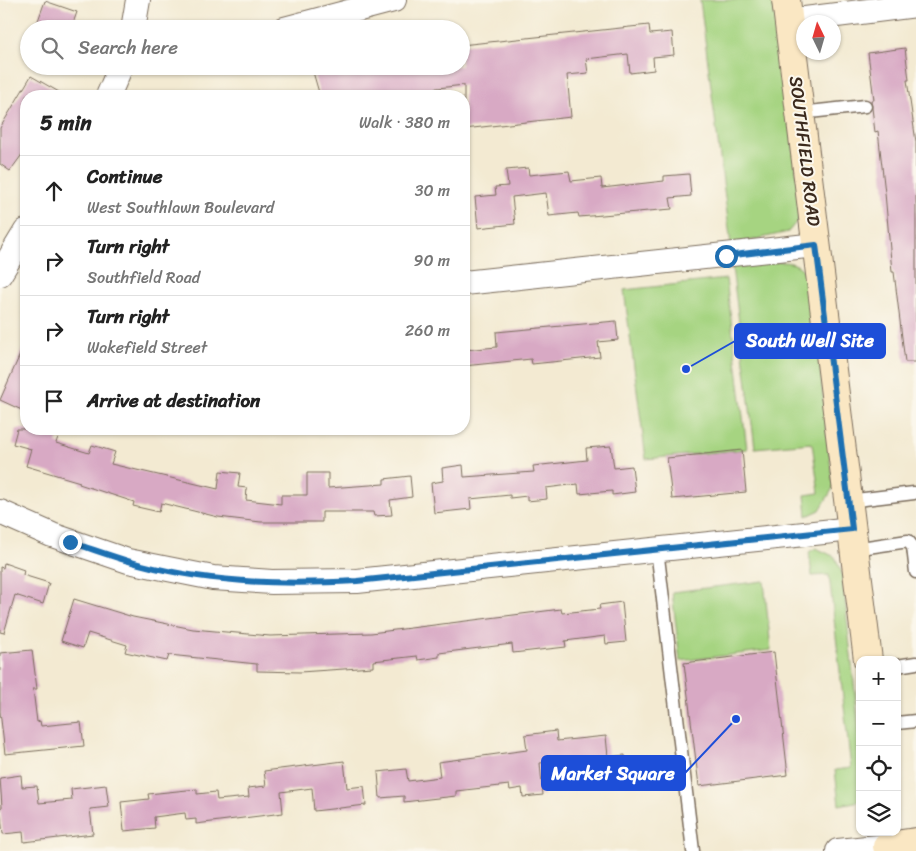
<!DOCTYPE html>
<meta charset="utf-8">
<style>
:root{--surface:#fff;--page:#f2f2f2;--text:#222;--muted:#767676;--line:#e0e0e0}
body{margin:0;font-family:Sriracha,sans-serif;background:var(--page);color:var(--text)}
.controls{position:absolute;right:15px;bottom:15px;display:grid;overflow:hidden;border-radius:10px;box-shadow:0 1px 4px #0004}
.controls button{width:45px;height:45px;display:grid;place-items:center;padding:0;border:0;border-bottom:1px solid var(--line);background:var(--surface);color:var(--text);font:25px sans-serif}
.compass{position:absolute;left:796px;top:15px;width:45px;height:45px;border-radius:50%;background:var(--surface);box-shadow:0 1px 4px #0004;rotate:355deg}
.stop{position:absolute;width:15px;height:15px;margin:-11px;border:4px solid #1f6fb2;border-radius:50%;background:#fff}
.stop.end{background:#1f6fb2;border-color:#fff;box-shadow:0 1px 5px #0008}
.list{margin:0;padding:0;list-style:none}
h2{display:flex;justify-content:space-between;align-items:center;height:65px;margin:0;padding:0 20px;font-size:21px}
h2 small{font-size:16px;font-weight:400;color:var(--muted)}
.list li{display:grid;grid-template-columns:32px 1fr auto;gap:15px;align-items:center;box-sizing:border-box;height:70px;padding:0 20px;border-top:1px solid var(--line)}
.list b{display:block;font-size:19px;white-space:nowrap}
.list p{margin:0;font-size:16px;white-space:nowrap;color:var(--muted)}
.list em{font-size:16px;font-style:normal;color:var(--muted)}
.icon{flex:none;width:28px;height:28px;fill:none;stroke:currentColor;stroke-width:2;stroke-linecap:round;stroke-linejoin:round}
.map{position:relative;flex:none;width:916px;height:851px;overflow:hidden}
.search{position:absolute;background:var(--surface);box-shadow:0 1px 4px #0004;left:20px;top:20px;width:450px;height:55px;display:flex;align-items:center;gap:12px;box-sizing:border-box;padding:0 18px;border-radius:28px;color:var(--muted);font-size:19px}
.panel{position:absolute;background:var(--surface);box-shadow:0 1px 4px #0004;left:20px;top:90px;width:450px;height:345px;border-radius:20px}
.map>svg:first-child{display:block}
.green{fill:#a6d481;stroke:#707f50}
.building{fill:#d8a9c4}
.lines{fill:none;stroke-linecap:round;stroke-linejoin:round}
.service-casing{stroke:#7b6d5d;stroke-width:15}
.minor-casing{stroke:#7b6d5d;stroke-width:26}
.secondary-casing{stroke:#7b6d5d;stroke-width:30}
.service{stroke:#fff;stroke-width:12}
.minor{stroke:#fff;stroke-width:24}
.secondary{stroke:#fae7c3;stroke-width:28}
.route{stroke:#1f6fb2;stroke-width:6}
.labels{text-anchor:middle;stroke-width:4;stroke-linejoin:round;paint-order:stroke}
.street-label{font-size:18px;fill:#3b2a1e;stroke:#fbf7ec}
.leader{fill:none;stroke:#1d4ed8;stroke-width:2}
.callout-dot{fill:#1d4ed8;stroke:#fbf7ec;stroke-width:2}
.callout{fill:#1d4ed8;stroke:#1d4ed8;stroke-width:2}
.callout-label{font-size:19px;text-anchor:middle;font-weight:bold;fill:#fff}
</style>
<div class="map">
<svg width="916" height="851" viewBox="0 0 916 851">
<rect width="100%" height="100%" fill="#fbf7ec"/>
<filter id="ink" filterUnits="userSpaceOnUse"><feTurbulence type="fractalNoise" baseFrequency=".02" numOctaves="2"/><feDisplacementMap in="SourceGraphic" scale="10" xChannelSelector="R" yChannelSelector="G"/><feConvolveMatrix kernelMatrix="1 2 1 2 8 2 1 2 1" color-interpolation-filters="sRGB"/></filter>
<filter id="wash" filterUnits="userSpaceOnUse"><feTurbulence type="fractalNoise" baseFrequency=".0096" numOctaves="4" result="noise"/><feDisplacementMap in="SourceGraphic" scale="20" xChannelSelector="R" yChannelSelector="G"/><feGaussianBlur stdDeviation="1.12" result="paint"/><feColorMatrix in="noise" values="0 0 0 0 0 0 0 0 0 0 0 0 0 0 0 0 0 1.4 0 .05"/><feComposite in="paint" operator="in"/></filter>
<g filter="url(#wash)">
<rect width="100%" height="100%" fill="#f3ead2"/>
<path class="green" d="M 700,0 L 775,0 L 801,209 L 798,220 L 788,232 L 731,245 Z
M 780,262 C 797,262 803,267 811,283 L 833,488 L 820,510 L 807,516 L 805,495 L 819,493 L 812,443 L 755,448 L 732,267 Z
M 726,279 L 747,449 L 646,459 L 624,290 Z
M 816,548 L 835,557 L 842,573 L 860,738 L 860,801 L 839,805 L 835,770 L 851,768 L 829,575 L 812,576 L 809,552 Z
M 764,581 L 771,650 L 680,661 L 672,592 Z"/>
<g id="blocks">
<path class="building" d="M 45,1 L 77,12 L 71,29 L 35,29 Z
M 649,25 L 650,34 L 672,32 L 674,55 L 653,57 L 654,70 L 630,73 L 628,54 L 586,59 L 588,73 L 567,75 L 571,117 L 464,129 L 464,85 L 403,92 L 404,96 L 320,96 L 313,72 L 331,66 L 461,66 L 461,45 Z
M 905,48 L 909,80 L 907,80 L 916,142 L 916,362 L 905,362 L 894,272 L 892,272 L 885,193 L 878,131 L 875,132 L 871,100 L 874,100 L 868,53 Z
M 31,76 L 66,96 L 26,96 L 26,149 L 10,171 L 0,164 L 0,128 Z
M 528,168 L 529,175 L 569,171 L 571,181 L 601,178 L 602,188 L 664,181 L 664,176 L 689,174 L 691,196 L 670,198 L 672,209 L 579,217 L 578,213 L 549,216 L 546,193 L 512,197 L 515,224 L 478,228 L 475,197 L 496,195 L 495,187 L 508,186 L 506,170 Z
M 616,321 L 618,340 L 598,342 L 600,357 L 532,364 L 531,359 L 464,366 L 464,350 L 497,347 L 496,332 Z
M 26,341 L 26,412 L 0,400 Z
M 17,429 L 41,429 L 59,434 L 56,443 L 89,453 L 92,445 L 115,452 L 111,464 L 218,489 L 220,471 L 240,473 L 238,487 L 247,488 L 246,500 L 281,504 L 281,495 L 307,495 L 307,473 L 328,473 L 328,488 L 384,484 L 384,479 L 410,476 L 412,497 L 390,500 L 392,515 L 374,516 L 373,512 L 322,512 L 322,522 L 261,522 L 218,517 L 161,503 L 159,512 L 133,506 L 134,502 L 79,484 L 80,482 L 26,466 L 31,449 L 13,444 Z
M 611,446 L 614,468 L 632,466 L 635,492 L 612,495 L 612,491 L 579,494 L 578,484 L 546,488 L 547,499 L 527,501 L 527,496 L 510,498 L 510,495 L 470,499 L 471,509 L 434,513 L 431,483 L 443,481 L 442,468 L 463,465 L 464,477 L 534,472 L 533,466 L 587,460 L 586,448 Z
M 742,450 L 746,492 L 672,499 L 667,458 Z
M 4,563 L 24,570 L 23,575 L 49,583 L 43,604 L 15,595 L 4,633 L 0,632 L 0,567 L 3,568 Z
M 74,599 L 133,617 L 193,629 L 270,636 L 371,633 L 561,609 L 562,613 L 600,609 L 599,605 L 622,602 L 626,642 L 606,644 L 605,636 L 565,641 L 566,647 L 513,653 L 512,644 L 439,653 L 439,657 L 418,660 L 417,656 L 373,661 L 373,667 L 300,672 L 257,671 L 257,664 L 169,655 L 167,661 L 125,652 L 127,645 L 88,633 L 83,648 L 61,641 Z
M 32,650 L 37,689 L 33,689 L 37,722 L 40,721 L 41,726 L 81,722 L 84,746 L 5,754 L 0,711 L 0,653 Z
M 774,652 L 788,775 L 699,786 L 684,663 Z
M 556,731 L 557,741 L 606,736 L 608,757 L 625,755 L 627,778 L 606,780 L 606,776 L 577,779 L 574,759 L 540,763 L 543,795 L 523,797 L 522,788 L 510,790 L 509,785 L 456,791 L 456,796 L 429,799 L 404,802 L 404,796 L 380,798 L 378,772 L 406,769 L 408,781 L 440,777 L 438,762 L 527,750 L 525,735 Z
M 344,761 L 347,788 L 364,786 L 366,805 L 314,811 L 312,788 L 281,792 L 283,813 L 196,824 L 196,819 L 186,820 L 185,813 L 154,817 L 155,828 L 124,831 L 121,802 L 149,799 L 148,794 L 197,789 L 197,794 L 216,792 L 217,800 L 249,797 L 248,788 L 266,786 L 264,771 Z
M 21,775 L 22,787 L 37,786 L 39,803 L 72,800 L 71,789 L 106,785 L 109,807 L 90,809 L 93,834 L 24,842 L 23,832 L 3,834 L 0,808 L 2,807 L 0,778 Z"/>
</g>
</g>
<g filter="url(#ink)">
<use href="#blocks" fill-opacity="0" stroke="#7b6d5d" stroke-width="1"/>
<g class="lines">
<defs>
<path id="service" d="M 800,113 L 865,106
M 848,501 L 914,493
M 657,549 L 693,851
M 854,549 L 908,541 L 913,547 L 916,572
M 897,666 L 916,663
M 897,723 L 916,721"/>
<path id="minor" d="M 789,21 L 916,5
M 133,29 L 138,0
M 284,29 L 394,0
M 108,96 L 121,66
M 0,274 L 26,231
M 464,283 L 816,245
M 0,512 L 52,535 L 128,561 L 213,578 L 272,582 L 357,581 L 852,529
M 838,851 L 887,846"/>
<path id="secondary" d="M 786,0 L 868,660
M 887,846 L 916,842"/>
</defs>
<use href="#service" class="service-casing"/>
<use href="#minor" class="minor-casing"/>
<use href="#secondary" class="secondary-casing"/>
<use href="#service" class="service"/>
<use href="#minor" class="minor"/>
<use href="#secondary" class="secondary"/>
</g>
</g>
<g class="lines" filter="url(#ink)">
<path class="route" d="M 70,542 C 89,548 108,555 128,561 C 202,583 280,585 357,581 L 852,529 L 816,245 L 726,256"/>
</g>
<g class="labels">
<g class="street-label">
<text transform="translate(805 151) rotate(83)" y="6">SOUTHFIELD ROAD</text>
</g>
</g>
<path class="leader" d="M686 369L735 341M736 719L685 773"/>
<g class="callout-dot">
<circle cx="686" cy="369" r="5"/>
<circle cx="736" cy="719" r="5"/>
</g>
<g class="callout">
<rect x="735" y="324" width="150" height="34" rx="5"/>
<rect x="542" y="756" width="143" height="34" rx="5"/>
</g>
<g class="callout-label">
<text x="810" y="347">South Well Site</text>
<text x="613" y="780">Market Square</text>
</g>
</svg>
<div class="controls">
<button>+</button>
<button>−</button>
<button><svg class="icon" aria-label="locate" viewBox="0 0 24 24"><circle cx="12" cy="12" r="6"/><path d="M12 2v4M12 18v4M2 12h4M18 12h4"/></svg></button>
<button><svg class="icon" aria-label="layers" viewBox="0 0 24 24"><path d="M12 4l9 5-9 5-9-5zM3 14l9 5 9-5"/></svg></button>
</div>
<svg class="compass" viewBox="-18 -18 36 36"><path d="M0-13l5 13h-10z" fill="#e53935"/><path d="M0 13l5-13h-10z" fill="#767676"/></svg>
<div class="stop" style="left:726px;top:256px"></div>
<div class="stop end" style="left:70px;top:542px"></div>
<div class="search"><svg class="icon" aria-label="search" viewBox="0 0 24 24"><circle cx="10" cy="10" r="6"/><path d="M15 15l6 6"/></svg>Search here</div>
<section class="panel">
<h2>5 min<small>Walk · 380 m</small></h2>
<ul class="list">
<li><svg class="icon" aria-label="ahead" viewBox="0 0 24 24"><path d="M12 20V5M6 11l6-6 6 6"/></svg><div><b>Continue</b><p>West Southlawn Boulevard</p></div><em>30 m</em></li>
<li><svg class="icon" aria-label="right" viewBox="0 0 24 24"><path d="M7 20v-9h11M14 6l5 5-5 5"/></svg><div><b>Turn right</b><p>Southfield Road</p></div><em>90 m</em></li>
<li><svg class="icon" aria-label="right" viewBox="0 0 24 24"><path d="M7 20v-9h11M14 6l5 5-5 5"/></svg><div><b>Turn right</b><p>Wakefield Street</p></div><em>260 m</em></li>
<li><svg class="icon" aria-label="arrive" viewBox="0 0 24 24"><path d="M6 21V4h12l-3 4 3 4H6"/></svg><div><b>Arrive at destination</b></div></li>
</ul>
</section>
</div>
